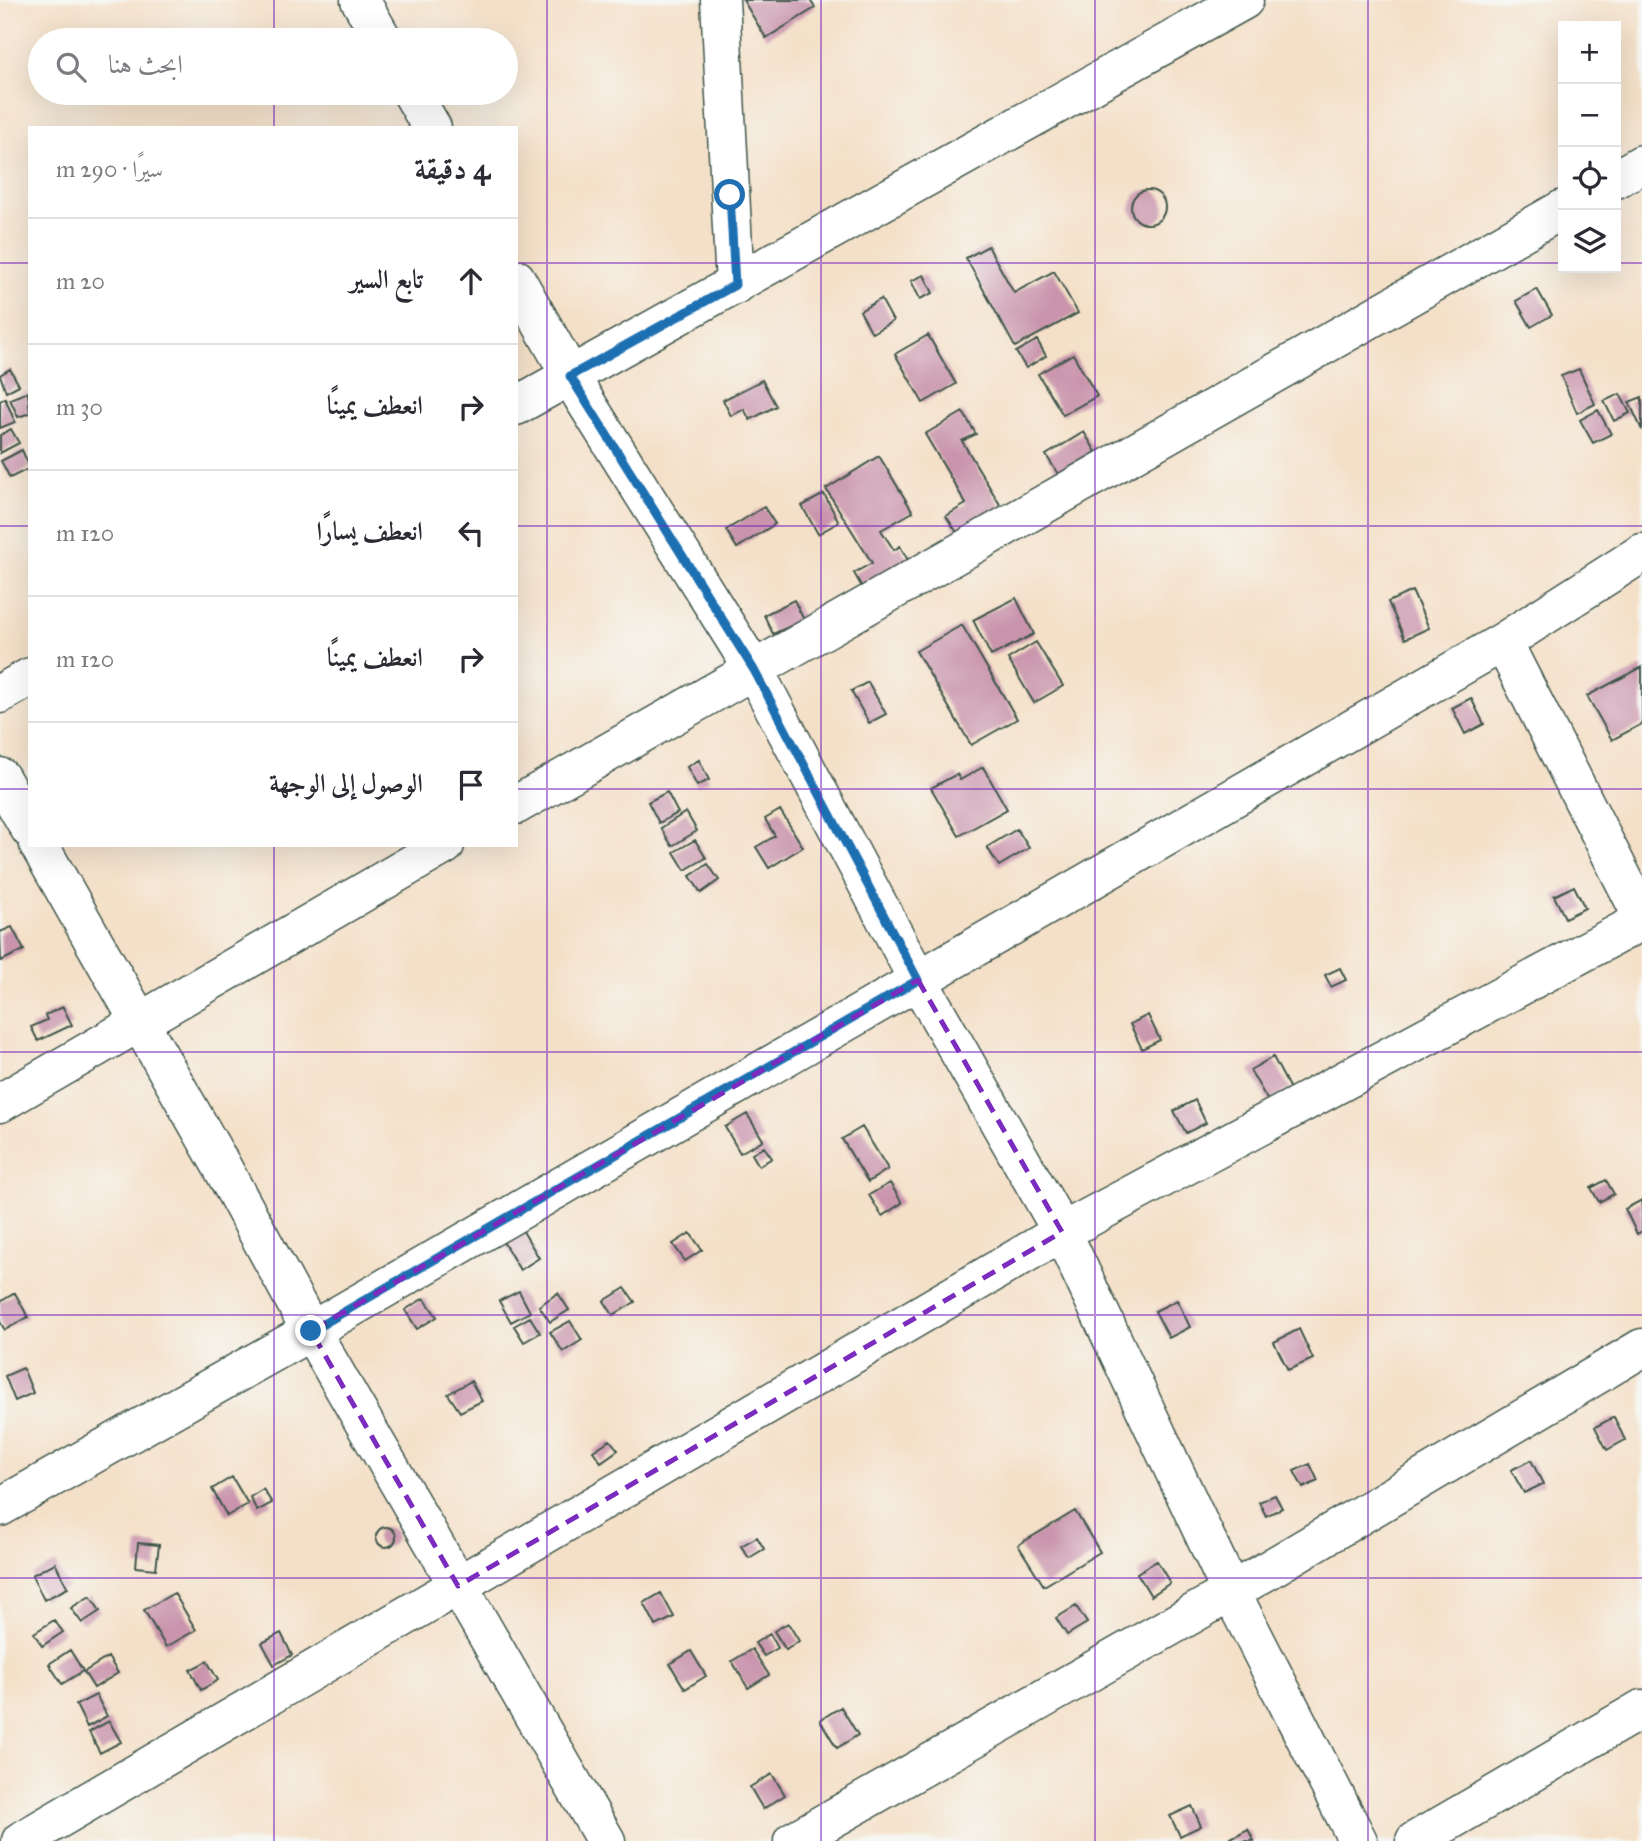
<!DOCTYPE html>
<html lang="ar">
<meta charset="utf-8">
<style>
:root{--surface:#fff;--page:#f7f7f7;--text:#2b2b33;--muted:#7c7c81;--line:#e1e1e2}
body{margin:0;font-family:"IM FELL Great Primer",Amiri,serif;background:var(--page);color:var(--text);direction:rtl}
.controls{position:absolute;right:21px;top:21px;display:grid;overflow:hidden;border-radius:0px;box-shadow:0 7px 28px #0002}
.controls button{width:63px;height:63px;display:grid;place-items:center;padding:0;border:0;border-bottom:2px solid var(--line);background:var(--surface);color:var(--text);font:35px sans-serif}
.stop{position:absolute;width:21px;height:21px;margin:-16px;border:5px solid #1f6fb2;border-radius:50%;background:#fff}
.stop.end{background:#1f6fb2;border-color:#fff;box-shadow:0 2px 7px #0008}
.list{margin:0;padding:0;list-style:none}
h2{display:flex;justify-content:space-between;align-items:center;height:91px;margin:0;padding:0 28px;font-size:30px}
h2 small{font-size:23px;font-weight:400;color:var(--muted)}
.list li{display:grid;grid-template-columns:46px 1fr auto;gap:21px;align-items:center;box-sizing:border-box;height:126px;padding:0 28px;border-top:2px solid var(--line)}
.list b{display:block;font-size:26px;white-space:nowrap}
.list em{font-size:23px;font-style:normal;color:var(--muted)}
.icon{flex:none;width:38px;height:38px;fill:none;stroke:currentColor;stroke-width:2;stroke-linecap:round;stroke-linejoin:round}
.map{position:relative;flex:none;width:1642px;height:1841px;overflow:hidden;direction:ltr}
.search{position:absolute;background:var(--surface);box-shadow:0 7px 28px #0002;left:28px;top:28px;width:490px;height:77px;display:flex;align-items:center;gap:18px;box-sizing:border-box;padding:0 24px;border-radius:38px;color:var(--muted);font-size:26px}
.panel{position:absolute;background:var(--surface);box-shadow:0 7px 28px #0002;left:28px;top:126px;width:490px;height:721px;border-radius:0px;direction:rtl}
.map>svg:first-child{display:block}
.building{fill:#c994ac}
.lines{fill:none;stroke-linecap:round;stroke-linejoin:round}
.minor-casing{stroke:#3f554a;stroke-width:41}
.major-casing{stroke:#3f554a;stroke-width:41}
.minor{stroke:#fff;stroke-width:38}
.major{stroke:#fff;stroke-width:38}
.route{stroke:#1f6fb2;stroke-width:9}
.marked{fill:none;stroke:#7b2cbf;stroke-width:5;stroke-dasharray:14 9;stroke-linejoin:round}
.grid{fill:none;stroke:#7b2cbf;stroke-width:2;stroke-opacity:0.55}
</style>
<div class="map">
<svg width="1642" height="1841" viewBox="0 0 1642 1841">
<rect width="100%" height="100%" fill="#f6f6f2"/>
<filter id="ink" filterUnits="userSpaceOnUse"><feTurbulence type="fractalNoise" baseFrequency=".0143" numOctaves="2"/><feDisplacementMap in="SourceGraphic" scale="14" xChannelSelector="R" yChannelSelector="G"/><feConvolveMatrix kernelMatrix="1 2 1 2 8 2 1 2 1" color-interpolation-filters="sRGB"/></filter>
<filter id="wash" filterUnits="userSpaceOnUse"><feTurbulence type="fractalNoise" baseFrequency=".00686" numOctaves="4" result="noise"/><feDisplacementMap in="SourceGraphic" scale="28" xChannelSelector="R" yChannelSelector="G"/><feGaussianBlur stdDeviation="1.57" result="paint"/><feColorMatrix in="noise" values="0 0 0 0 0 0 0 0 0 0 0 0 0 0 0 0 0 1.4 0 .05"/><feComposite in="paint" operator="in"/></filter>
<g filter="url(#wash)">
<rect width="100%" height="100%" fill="#f4e0c8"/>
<g id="blocks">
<path class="building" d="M 743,0 L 810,0 L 815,8 L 766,38 Z
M1131 207a17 17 0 1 1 34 0a17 17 0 1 1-34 0Z
M 988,246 L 1014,293 L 1054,271 L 1078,313 L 1015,347 L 966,258 Z
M 924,275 L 933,293 L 920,299 L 911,281 Z
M 1537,289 L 1552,315 L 1531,327 L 1516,301 Z
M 881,299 L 893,321 L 872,333 L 860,311 Z
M 928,335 L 956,384 L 923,403 L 895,354 Z
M 1037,340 L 1046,356 L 1026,368 L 1016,352 Z
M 1073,354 L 1097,396 L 1063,415 L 1038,374 Z
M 10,369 L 19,385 L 6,392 L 0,375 Z
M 1579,369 L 1595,404 L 1577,413 L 1561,376 Z
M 762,380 L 776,406 L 750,420 L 744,409 L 731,416 L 723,400 Z
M 28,392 L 30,413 L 18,417 L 10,399 Z
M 1620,394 L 1630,413 L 1614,421 L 1604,401 Z
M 1642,397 L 1642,430 L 1629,402 Z
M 5,398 L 15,422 L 0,428 L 0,401 Z
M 1598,410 L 1611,434 L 1593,443 L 1580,420 Z
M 963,412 L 976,434 L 962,441 L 1002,508 L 958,534 L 946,516 L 966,504 L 925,434 Z
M 11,429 L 19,443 L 0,453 L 0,435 Z
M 1084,432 L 1096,452 L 1058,474 L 1046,455 Z
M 22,450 L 30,468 L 10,478 L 1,461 Z
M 879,456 L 913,512 L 881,530 L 894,550 L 900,546 L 909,562 L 863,589 L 854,573 L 872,563 L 826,489 Z
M 824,494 L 839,522 L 818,534 L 802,506 Z
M 764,507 L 775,524 L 737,548 L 726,530 Z
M 1412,591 L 1429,628 L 1405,639 L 1388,602 Z
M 1016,598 L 1034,634 L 991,656 L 973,620 Z
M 794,600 L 804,620 L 773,634 L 764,615 Z
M 962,625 L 1017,719 L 971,745 L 916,651 Z
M 1036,642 L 1063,686 L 1034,703 L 1008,659 Z
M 1642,667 L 1642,724 L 1612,740 L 1587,696 Z
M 868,682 L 886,714 L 869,723 L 851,691 Z
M 1471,698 L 1484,724 L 1465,734 L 1452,708 Z
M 699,760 L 709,780 L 697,786 L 687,767 Z
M 983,767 L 1007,809 L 959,836 L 931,788 L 957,774 L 960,780 Z
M 667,792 L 678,813 L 659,823 L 648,802 Z
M 780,810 L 803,847 L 769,868 L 756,847 L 775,836 L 765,819 Z
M 686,812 L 697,831 L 672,846 L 661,828 Z
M 1017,829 L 1029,848 L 999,866 L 987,847 Z
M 695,840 L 706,858 L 685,870 L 674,852 Z
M 708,864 L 719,880 L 701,893 L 690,876 Z
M 1574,886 L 1585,908 L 1565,918 L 1554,896 Z
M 12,927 L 24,950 L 1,961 L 0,932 Z
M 1340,968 L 1346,980 L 1331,987 L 1325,975 Z
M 63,1007 L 72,1025 L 38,1041 L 31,1027 L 47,1020 L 45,1015 Z
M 1148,1015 L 1160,1040 L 1142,1049 L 1130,1024 Z
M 1273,1057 L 1290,1089 L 1268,1101 L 1250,1070 Z
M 1195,1100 L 1206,1123 L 1186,1133 L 1174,1111 Z
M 747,1114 L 763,1140 L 740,1153 L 725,1127 Z
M 862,1127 L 888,1169 L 868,1182 L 842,1139 Z
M 764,1147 L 772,1158 L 759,1166 L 752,1154 Z
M 1606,1180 L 1614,1194 L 1599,1202 L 1591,1188 Z
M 890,1183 L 902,1203 L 882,1216 L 869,1195 Z
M 1642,1200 L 1642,1231 L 1637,1234 L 1625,1209 Z
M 521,1228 L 539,1258 L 520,1270 L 502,1240 Z
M 690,1233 L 702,1250 L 685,1261 L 673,1244 Z
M 625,1288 L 635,1302 L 613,1315 L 604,1301 Z
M 519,1291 L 530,1312 L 511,1322 L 499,1301 Z
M 15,1293 L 28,1317 L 5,1330 L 0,1322 L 0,1302 Z
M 558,1293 L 569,1310 L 550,1322 L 539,1306 Z
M 424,1298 L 437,1317 L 417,1329 L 405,1310 Z
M 1177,1300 L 1190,1327 L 1169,1338 L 1155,1311 Z
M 530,1317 L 540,1333 L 524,1342 L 514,1326 Z
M 570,1321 L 582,1340 L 563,1352 L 550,1332 Z
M 1299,1329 L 1313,1359 L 1288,1370 L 1274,1342 Z
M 23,1368 L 33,1393 L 15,1401 L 5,1376 Z
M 471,1381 L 482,1401 L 460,1412 L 448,1394 Z
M 1614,1417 L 1625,1440 L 1607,1450 L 1595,1427 Z
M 610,1440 L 618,1450 L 601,1462 L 593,1451 Z
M 1531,1460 L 1543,1484 L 1524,1493 L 1511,1470 Z
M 1310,1464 L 1318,1481 L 1303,1488 L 1294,1471 Z
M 232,1477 L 248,1504 L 227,1516 L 212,1489 Z
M 263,1489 L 272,1503 L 257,1511 L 250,1497 Z
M 1275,1495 L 1282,1508 L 1266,1516 L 1259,1502 Z
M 1075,1511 L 1100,1552 L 1044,1586 L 1018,1545 Z
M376 1537a10 10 0 1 1 20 0a10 10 0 1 1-20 0Z
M 757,1537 L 764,1549 L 749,1558 L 741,1546 Z
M 138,1543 L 159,1545 L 156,1569 L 136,1567 Z
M 1157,1561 L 1170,1583 L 1151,1596 L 1137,1573 Z
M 55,1563 L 68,1588 L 44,1600 L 32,1575 Z
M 174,1593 L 196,1630 L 166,1647 L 144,1610 Z
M 661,1593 L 674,1617 L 656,1626 L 644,1603 Z
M 90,1596 L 100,1611 L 82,1623 L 71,1608 Z
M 1076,1606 L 1087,1623 L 1067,1635 L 1056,1618 Z
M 54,1620 L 63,1632 L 42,1646 L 34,1633 Z
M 788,1623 L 799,1641 L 786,1650 L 774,1631 Z
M 281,1633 L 292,1655 L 274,1665 L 262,1643 Z
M 770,1634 L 778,1648 L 764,1656 L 755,1643 Z
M 752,1649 L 769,1675 L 748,1688 L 732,1661 Z
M 70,1650 L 83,1671 L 62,1684 L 49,1664 Z
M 691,1651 L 706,1676 L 685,1689 L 670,1664 Z
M 108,1657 L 118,1673 L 94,1688 L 84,1672 Z
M 207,1661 L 218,1680 L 201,1690 L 190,1670 Z
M 96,1695 L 107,1716 L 87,1727 L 76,1705 Z
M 841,1707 L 858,1735 L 837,1748 L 820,1720 Z
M 109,1721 L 121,1742 L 100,1753 L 89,1732 Z
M 772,1774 L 785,1795 L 763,1809 L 750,1787 Z
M 1192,1806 L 1201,1826 L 1180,1836 L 1170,1816 Z
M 1248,1829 L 1254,1841 L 1230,1841 L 1229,1839 Z"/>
</g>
</g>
<g filter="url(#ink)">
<use href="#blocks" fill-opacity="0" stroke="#3f554a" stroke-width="2"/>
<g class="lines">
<defs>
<path id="minor" d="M 360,0 L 383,40
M 720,0 L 735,285
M 412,93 L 432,128
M 1616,179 L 1642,164
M 516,279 L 582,396 L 754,670 L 918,980 L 1062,1232 L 1231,1592 L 1358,1841
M 516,406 L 1244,0
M 1503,642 L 1642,916
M 0,694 L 30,677
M 516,805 L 1563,209
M 0,1103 L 445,845
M 0,1507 L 311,1331 L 1503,642 L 1642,553
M 21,1841 L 1062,1232 L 1642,921
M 793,1841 L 1231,1592 L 1642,1348
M 1415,1841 L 1642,1709"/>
<path id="major" d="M 0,777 L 30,829
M 39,845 L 221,1165 L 311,1331 L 606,1841"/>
</defs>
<use href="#minor" class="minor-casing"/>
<use href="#major" class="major-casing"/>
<use href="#minor" class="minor"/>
<use href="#major" class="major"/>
</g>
</g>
<g class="lines" filter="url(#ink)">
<path class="route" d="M 311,1331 L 918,980 L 754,670 L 570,376 L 735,285 L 730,195"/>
</g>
<path class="marked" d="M 918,980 L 1062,1232 L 458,1586 L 311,1331 Z"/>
<path class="grid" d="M 274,0 L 274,40M 547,0 L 547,1841M 821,0 L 821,1841M 1095,0 L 1095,1841M 1368,0 L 1368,1841M 274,93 L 274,128M 0,263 L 30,263M 516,263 L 1563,263M 1616,263 L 1642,263M 0,526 L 30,526M 516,526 L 1642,526M 0,789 L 30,789M 516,789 L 1642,789M 274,845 L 274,1841M 0,1052 L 1642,1052M 0,1315 L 1642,1315M 0,1578 L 1642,1578"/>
</svg>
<div class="controls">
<button>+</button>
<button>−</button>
<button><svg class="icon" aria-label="locate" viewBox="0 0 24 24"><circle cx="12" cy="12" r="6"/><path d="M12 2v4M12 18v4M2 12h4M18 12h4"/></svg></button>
<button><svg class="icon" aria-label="layers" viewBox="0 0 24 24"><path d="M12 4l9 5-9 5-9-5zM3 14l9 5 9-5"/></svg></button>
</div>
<div class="stop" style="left:730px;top:195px"></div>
<div class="stop end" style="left:311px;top:1331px"></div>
<div class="search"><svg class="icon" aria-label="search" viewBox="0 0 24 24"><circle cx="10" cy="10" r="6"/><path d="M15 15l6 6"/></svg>ابحث هنا</div>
<section class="panel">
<h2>4 دقيقة<small>سيرًا · 290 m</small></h2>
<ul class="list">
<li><svg class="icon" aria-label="ahead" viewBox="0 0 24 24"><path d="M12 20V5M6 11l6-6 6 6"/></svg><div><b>تابع السير</b></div><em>20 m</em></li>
<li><svg class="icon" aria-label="right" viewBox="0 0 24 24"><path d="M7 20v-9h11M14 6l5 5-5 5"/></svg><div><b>انعطف يمينًا</b></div><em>30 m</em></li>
<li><svg class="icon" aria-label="left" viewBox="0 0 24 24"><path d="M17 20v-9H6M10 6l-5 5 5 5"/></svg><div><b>انعطف يسارًا</b></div><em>120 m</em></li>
<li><svg class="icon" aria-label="right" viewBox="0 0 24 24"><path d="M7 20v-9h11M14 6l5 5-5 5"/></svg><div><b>انعطف يمينًا</b></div><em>120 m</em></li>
<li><svg class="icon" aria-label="arrive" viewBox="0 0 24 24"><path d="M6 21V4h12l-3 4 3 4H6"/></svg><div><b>الوصول إلى الوجهة</b></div></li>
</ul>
</section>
</div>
